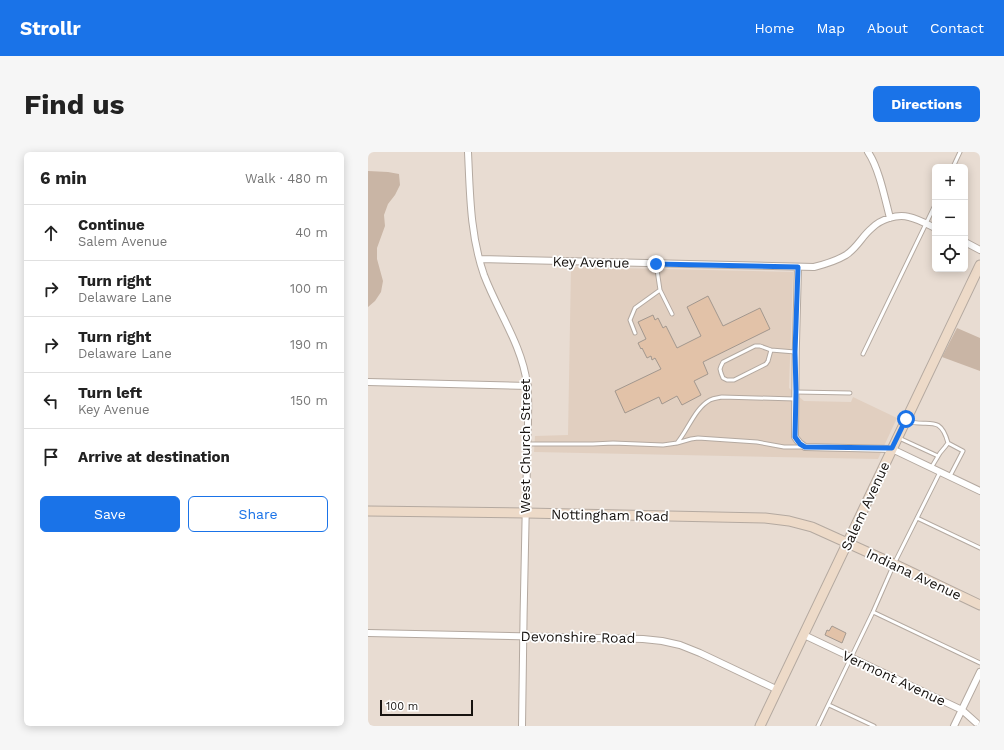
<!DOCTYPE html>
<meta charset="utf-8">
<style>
:root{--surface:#fff;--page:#f6f6f6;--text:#222;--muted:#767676;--line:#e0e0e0;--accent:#1a73e8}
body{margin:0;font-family:"Work Sans",sans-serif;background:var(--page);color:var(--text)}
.controls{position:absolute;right:12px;top:12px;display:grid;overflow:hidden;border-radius:6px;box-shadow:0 2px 10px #0003}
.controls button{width:36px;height:36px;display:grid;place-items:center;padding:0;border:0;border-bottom:1px solid var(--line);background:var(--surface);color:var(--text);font:20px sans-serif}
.scale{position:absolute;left:12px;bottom:10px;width:93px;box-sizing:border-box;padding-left:4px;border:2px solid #171310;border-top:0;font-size:11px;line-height:14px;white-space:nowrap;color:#171310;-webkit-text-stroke:3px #fff;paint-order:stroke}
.stop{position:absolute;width:12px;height:12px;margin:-9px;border:3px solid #1a73e8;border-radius:50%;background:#fff}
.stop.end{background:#1a73e8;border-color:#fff;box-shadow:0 1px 4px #0008}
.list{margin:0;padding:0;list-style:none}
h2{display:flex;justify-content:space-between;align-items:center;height:52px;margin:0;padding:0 16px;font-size:17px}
h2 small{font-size:13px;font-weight:400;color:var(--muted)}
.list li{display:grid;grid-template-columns:26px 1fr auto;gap:12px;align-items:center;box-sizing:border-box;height:56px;padding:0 16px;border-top:1px solid var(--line)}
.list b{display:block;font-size:15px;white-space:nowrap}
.list p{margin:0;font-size:13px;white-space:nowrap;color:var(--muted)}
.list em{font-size:13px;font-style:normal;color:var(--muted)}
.actions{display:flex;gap:8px;padding:12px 16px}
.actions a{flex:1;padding:9px 0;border:1px solid var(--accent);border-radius:6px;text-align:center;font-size:14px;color:var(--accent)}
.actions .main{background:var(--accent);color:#fff}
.icon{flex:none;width:22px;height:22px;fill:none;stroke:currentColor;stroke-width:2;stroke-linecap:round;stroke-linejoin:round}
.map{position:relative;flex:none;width:612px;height:574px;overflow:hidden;border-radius:6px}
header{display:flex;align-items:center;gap:24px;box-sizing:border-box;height:56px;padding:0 20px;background:var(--accent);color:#fff}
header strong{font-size:19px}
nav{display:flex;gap:22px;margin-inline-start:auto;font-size:14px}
.intro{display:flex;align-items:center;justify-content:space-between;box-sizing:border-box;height:96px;padding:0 24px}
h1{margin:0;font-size:28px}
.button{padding:10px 18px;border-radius:6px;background:var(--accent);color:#fff;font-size:14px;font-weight:700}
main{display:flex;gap:24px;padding:0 24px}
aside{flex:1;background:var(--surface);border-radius:6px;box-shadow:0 2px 10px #0003}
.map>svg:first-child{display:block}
.built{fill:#e1cfc0}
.green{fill:#c9b5a5}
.building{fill:#e2c2a8;stroke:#a2978e}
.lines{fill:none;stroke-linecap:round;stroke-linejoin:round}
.lane-casing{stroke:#b4a9a0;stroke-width:5}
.street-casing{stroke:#b4a9a0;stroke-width:8}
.secondary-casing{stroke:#b4a9a0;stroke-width:11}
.lane{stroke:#fff;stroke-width:3}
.street{stroke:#fff;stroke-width:6}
.secondary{stroke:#eddac8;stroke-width:9}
.route{stroke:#1a73e8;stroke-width:5}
.labels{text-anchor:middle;stroke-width:3.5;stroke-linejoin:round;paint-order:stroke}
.street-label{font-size:14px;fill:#171310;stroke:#fff}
</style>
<header>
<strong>Strollr</strong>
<nav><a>Home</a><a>Map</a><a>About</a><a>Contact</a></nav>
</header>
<div class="intro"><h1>Find us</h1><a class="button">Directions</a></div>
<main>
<aside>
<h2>6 min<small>Walk · 480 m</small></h2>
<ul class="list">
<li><svg class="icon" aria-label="ahead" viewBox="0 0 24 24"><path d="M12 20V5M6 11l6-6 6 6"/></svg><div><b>Continue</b><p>Salem Avenue</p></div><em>40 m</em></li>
<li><svg class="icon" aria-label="right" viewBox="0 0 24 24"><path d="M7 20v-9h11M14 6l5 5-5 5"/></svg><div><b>Turn right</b><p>Delaware Lane</p></div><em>100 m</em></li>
<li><svg class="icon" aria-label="right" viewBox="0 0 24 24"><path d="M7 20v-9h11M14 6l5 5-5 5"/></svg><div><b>Turn right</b><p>Delaware Lane</p></div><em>190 m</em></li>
<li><svg class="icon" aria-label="left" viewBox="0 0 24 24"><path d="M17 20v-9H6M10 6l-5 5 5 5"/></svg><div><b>Turn left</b><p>Key Avenue</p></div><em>150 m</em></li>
<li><svg class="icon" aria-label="arrive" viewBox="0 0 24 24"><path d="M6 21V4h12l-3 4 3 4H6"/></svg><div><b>Arrive at destination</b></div></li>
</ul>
<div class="actions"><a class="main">Save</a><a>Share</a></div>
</aside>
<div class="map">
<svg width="612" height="574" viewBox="0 0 612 574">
<rect width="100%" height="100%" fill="#e8dcd2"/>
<path class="built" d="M 203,115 L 425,120 L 421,236 L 436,249 L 483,250 L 485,245 L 529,266 L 510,307 L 166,300 L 167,284 L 200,283 Z"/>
<path class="green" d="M 0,19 L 20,20 L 31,22 L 32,33 L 27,43 L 20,52 L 16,63 L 17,74 L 9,96 L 9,107 L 15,129 L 13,140 L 7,149 L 0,155 Z
M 589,176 L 612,186 L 612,219 L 574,205 Z"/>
<path class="building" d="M 340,144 L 355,174 L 392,156 L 402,177 L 335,210 L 340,222 L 326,229 L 333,243 L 314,253 L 309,244 L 294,252 L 291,245 L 257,261 L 247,239 L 293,217 L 287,206 L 284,208 L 283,204 L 279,206 L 274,196 L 273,197 L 270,191 L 278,187 L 270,170 L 285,163 L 287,168 L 290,166 L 295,176 L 298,174 L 309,196 L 333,184 L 319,155 Z
M 464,474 L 478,481 L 474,491 L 457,483 L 459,478 L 461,479 Z"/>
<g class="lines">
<defs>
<path id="lane" d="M 585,15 L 592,0
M 288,111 L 292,138 L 304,162
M 267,181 L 262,168 L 267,156 L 292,138
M 403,198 L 400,209 L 398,212 L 366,228 L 359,228 L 355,226 L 353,221 L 352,217 L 353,214 L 355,210 L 387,194 L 392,194 L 403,198 L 427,200
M 495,202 L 567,53
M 428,240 L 482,241
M 539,269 C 559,276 572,261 580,291 L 577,295 L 572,301 L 563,316
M 531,286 L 570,304
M 309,291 C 320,278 327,256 342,248 C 346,246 350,246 354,245 L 427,247
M 580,291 L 595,299 L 582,324
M 159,292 L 225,292 L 245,291 L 295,293 L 309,291 L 323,287 L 330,286 L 389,290 L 416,295 L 436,295
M 549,366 L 612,396
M 505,460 L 612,511
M 461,553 L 506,574
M 450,574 L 505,460 L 526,412 L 572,320"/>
<path id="street" d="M 100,0 C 102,41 102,83 116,123 C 130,160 154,193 159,232 C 161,245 160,258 160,271 C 159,297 159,322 158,347 C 156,423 155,498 154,574
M 500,0 C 511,16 517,47 522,66
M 597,90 L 612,98
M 112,107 L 446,115 C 458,112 468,109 478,103 C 490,95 494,84 504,76 C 513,67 529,62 541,65 C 550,67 559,72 567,76
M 430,115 C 428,172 427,228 427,285 C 430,290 432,292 437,295 L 524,297 L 612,339
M 0,230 L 160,234
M 0,481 L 275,487 L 294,489 L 312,493 L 332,501 L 410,538
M 436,483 L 594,558 L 612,574
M 586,574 L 612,520"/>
<path id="secondary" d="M 0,359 L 158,361 L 397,366 L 421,369 L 444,375 L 526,412 L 612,453
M 392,574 L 612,113"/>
</defs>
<use href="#lane" class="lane-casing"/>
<use href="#street" class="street-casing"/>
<use href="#secondary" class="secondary-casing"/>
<use href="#lane" class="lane"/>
<use href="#street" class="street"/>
<use href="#secondary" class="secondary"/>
</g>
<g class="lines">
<path class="route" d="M 288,112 L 430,115 L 427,200 L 428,240 L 427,285 L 432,292 L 437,295 L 524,296 L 538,267"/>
</g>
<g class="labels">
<g class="street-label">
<text transform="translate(223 110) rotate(1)" y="5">Key Avenue</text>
<text transform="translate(157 294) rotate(-90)" y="5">West Church Street</text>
<text transform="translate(497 354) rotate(-65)" y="5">Salem Avenue</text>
<text transform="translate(242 363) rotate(1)" y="5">Nottingham Road</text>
<text transform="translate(546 422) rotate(25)" y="5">Indiana Avenue</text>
<text transform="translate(210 485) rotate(1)" y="5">Devonshire Road</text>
<text transform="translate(526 526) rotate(25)" y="5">Vermont Avenue</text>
</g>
</g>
</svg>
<div class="controls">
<button>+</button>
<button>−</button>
<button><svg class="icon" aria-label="locate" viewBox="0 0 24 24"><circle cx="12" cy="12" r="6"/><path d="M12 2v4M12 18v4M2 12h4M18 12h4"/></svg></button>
</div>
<div class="scale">100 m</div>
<div class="stop" style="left:538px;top:267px"></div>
<div class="stop end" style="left:288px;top:112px"></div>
</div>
</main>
